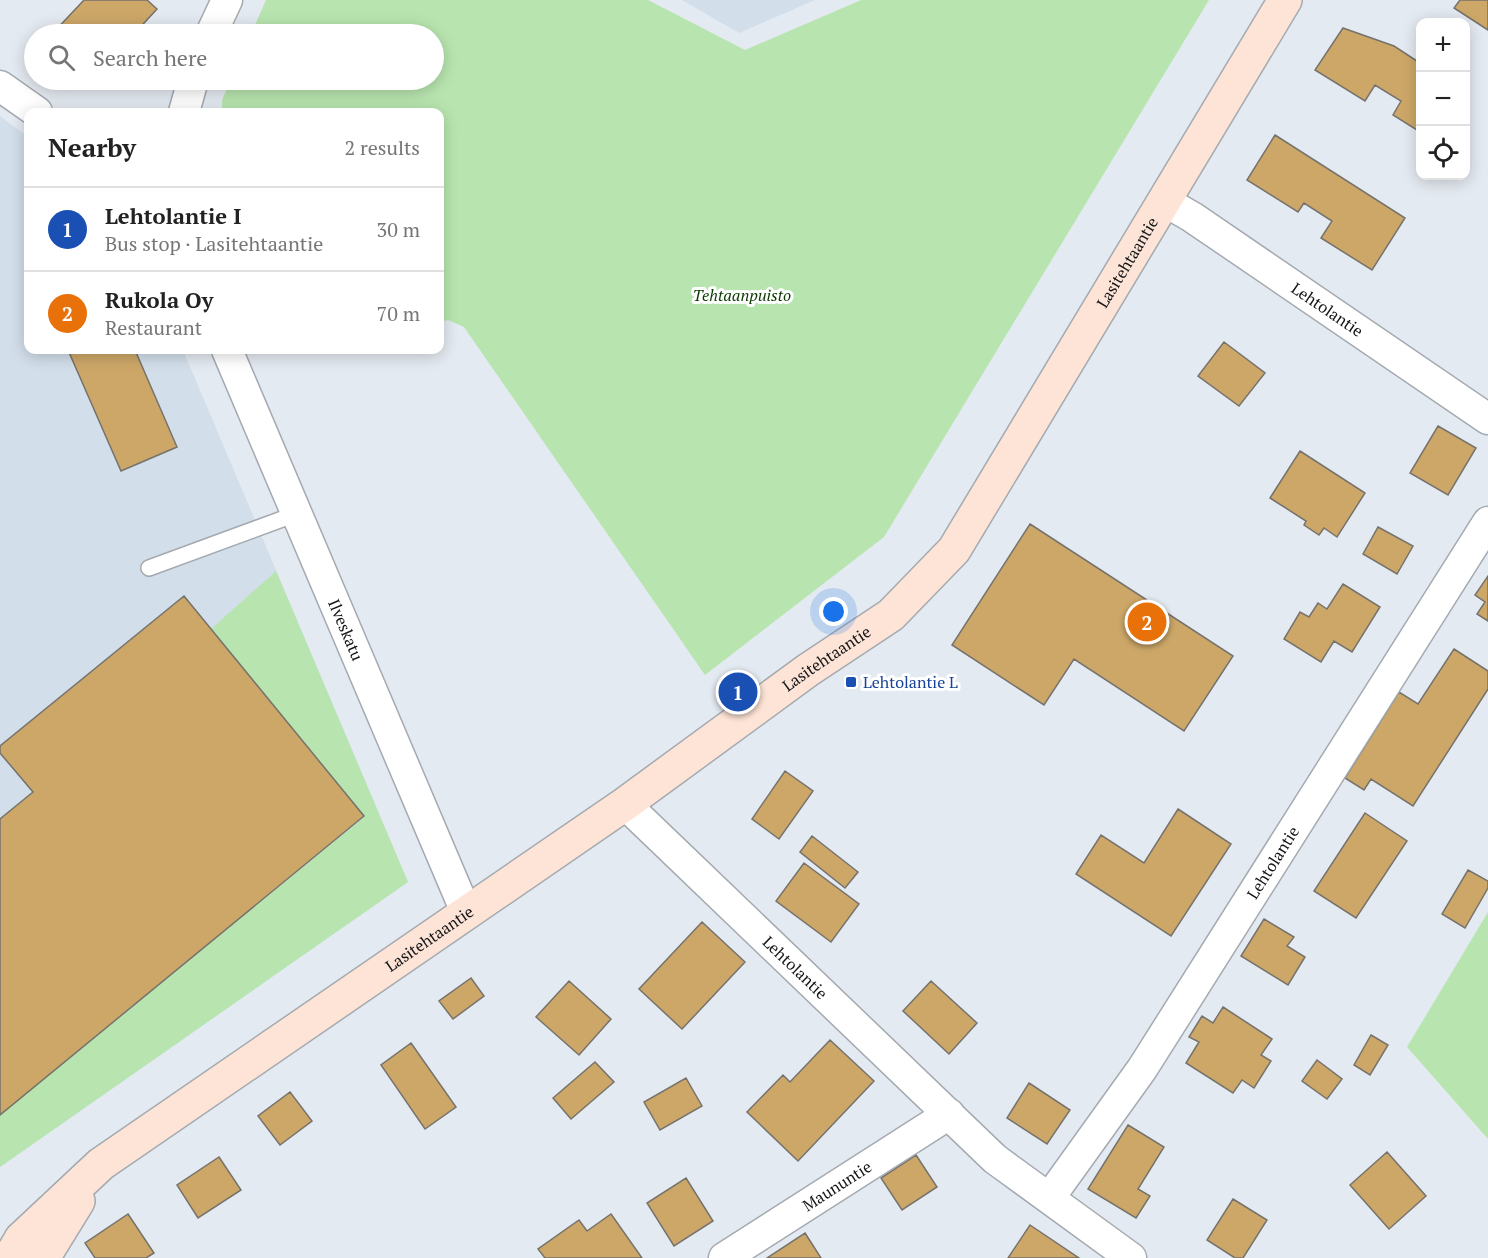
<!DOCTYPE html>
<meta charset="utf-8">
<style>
:root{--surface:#fff;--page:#f2f2f2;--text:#222;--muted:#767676;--line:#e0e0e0;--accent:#0b8043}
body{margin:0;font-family:"PT Serif",serif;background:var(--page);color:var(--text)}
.controls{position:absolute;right:18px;top:18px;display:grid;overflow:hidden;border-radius:12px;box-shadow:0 3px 15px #0003}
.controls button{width:54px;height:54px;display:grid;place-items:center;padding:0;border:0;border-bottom:2px solid var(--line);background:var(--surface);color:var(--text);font:30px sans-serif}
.you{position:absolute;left:834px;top:612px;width:21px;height:21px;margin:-15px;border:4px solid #fff;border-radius:50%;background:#1a73e8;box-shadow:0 0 0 9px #1a73e833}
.badge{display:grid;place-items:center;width:39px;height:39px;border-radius:50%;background:var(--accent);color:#fff;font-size:20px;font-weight:700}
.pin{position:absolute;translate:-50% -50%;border:3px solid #fff;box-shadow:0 2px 6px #0006}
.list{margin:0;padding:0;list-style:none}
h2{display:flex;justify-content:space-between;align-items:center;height:78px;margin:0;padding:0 24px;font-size:26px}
h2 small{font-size:20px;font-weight:400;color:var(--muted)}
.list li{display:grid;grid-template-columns:39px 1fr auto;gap:18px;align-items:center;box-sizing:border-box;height:84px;padding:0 24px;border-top:2px solid var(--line)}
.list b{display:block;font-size:22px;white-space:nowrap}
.list p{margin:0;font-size:20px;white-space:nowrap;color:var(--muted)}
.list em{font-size:20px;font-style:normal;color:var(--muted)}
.icon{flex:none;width:33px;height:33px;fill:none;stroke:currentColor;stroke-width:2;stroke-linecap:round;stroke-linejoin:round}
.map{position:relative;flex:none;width:1488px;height:1258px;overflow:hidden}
.search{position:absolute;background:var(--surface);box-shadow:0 3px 15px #0003;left:24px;top:24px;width:420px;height:66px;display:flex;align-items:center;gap:15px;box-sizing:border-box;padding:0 21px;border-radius:33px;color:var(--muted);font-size:22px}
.panel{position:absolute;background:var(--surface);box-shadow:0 3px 15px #0003;left:24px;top:108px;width:420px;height:246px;border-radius:12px}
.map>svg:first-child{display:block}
.built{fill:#d2deea}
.green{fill:#b8e5af}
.building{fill:#cca768;stroke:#76726c;stroke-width:1.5}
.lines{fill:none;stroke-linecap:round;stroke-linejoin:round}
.lane-casing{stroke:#a4aab0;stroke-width:18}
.street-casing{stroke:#a4aab0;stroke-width:33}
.secondary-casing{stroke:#a4aab0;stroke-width:36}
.lane{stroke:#fff;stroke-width:15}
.street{stroke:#fff;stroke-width:30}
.secondary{stroke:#fde4d6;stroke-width:33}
.transit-dot{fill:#1a4fb4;stroke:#fff;stroke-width:2}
.labels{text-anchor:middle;stroke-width:6;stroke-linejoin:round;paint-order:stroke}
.street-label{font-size:16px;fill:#131517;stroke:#fff}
.park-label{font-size:16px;font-style:italic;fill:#0b3a00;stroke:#fff}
.transit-label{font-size:16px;fill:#164399;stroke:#fff;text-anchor:start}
</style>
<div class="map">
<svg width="1488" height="1258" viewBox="0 0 1488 1258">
<rect width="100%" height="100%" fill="#e4eaf1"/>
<path class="built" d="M 682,0 L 815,0 L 739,33 Z
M 0,116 L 28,137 L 28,350 L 183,350 L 408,882 L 0,1167 Z"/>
<path class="green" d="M 266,0 L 648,0 L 745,50 L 861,0 L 1209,0 L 884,537 L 705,675 L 464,327 L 448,320 L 440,322 L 440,112 L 222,112 L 222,100 L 231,80 L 434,80 L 434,34 L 251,34 Z
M 276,571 L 408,882 L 0,1167 L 0,1115 L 364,817 L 211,629 Z
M 1488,912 L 1488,1139 L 1407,1047 Z"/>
<path class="building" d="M 84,0 L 147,0 L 157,9 L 134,34 L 52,34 Z
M 1460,0 L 1488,0 L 1488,30 L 1454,8 Z
M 1343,28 L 1394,46 L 1420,63 L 1420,132 L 1393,115 L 1401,101 L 1375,85 L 1365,101 L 1315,70 Z
M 1275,135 L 1405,218 L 1372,270 L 1321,238 L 1332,221 L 1304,203 L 1298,212 L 1247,180 Z
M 1224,342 L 1265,373 L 1239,406 L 1198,376 Z
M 68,350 L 135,350 L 177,447 L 121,471 Z
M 1438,426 L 1476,448 L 1448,495 L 1410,473 Z
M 1300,451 L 1365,493 L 1337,537 L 1324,528 L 1319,535 L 1304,525 L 1306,521 L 1270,498 Z
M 1030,524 L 1233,656 L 1184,731 L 1074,659 L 1044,705 L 952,645 Z
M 1378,527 L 1413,546 L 1397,574 L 1363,554 Z
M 1488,576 L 1488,621 L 1477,614 L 1485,602 L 1475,595 Z
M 1343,584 L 1380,607 L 1352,652 L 1334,641 L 1321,662 L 1284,639 L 1300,612 L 1309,617 L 1318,603 L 1327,609 Z
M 184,596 L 364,816 L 0,1115 L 0,819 L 33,792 L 0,753 L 0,746 Z
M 1454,649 L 1488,671 L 1488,689 L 1413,806 L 1371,779 L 1364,790 L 1345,778 L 1399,692 L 1418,704 Z
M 785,771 L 813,791 L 779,839 L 752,819 Z
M 1178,809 L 1231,844 L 1171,936 L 1076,874 L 1101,835 L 1144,863 Z
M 1365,813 L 1407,841 L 1356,918 L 1314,891 Z
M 812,836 L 858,872 L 845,888 L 800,852 Z
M 804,863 L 859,904 L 831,942 L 776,901 Z
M 1468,870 L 1488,881 L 1488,888 L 1465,928 L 1442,914 Z
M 1264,919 L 1294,937 L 1287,946 L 1305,957 L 1288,985 L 1241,956 Z
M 702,922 L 745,962 L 682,1029 L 639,989 Z
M 471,978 L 484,996 L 453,1019 L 439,1001 Z
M 569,981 L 611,1019 L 579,1055 L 536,1017 Z
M 931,981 L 977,1023 L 949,1054 L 903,1011 Z
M 1223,1007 L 1272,1039 L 1261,1055 L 1271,1061 L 1254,1088 L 1242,1080 L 1233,1093 L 1186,1063 L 1199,1042 L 1189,1037 L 1202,1016 L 1213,1023 Z
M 1371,1035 L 1388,1045 L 1370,1075 L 1354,1065 Z
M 830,1040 L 874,1081 L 798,1161 L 747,1112 L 783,1075 L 790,1082 Z
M 411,1043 L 456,1107 L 425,1129 L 381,1065 Z
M 1317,1060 L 1342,1079 L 1327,1099 L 1302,1081 Z
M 595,1062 L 614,1082 L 571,1119 L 553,1098 Z
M 686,1078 L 702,1106 L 660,1130 L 644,1102 Z
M 1029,1083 L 1070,1110 L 1047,1144 L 1007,1118 Z
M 290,1092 L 312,1121 L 280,1145 L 258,1116 Z
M 1128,1125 L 1164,1147 L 1138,1189 L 1150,1196 L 1136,1218 L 1088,1189 Z
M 1387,1152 L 1426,1196 L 1389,1229 L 1350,1185 Z
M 916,1155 L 937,1187 L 902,1210 L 881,1178 Z
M 219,1157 L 241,1190 L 198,1218 L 177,1185 Z
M 686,1178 L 713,1221 L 674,1246 L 647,1203 Z
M 1233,1199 L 1267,1220 L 1243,1258 L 1235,1258 L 1207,1240 Z
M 128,1214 L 154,1253 L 146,1258 L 95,1258 L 85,1243 Z
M 611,1214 L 642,1258 L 545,1258 L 538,1249 L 579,1220 L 587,1231 Z
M 1030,1225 L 1079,1258 L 1008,1258 Z
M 805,1233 L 821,1258 L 767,1258 Z"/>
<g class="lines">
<defs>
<path id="lane" d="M 149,568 L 296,514"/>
<g id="street">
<path d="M 211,34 L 227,0"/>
<path d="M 0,86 L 37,112"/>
<path d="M 184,112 L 193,80"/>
<path id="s1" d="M 1166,202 L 1192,217 L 1488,419"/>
<path id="s2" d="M 227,350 L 466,912"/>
<path id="s3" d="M 625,804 L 995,1159 L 1131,1258"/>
<path id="s4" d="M 1050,1197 L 1142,1069 L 1488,522"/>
<path id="s5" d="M 724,1258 L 949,1114"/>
</g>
<g id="secondary">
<path id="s6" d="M 10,1258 L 21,1239 L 101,1164 L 625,804 L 808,670 L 891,615 L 954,550 L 1285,0"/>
<path d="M 43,1258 L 78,1201"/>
</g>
</defs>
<use href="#lane" class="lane-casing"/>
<use href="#street" class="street-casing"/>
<use href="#secondary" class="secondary-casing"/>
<use href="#lane" class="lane"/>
<use href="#street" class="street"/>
<use href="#secondary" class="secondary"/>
</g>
<rect class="transit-dot" x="845" y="676" width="12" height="12" rx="3"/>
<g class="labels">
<g class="street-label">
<text dy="6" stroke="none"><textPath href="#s6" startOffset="1520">Lasitehtaantie</textPath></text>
<text dy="6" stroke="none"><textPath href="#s1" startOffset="194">Lehtolantie</textPath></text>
<text dy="6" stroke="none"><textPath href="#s2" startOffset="304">Ilveskatu</textPath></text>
<text dy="6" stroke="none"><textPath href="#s6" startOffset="1016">Lasitehtaantie</textPath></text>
<text dy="6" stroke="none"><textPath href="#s4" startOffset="402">Lehtolantie</textPath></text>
<text dy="6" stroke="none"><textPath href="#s6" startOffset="530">Lasitehtaantie</textPath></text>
<text dy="6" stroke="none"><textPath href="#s3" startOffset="236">Lehtolantie</textPath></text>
<text dy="6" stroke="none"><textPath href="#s5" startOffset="134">Maununtie</textPath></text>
</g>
<g class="park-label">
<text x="742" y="301">Tehtaanpuisto</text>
</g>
<g class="transit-label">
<text x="863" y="688">Lehtolantie L</text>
</g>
</g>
</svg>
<div class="controls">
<button>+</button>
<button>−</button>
<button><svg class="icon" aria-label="locate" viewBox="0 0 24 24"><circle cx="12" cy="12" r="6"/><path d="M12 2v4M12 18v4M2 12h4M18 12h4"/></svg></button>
</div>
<div class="you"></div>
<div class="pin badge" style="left:738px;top:692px;background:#1a4fb4">1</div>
<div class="pin badge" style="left:1147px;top:622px;background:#e8710a">2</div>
<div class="search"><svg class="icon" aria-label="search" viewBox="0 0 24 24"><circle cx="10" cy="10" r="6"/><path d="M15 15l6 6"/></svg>Search here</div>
<section class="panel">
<h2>Nearby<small>2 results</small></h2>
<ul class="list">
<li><span class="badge" style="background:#1a4fb4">1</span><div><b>Lehtolantie I</b><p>Bus stop · Lasitehtaantie</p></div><em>30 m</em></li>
<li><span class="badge" style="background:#e8710a">2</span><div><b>Rukola Oy</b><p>Restaurant</p></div><em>70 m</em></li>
</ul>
</section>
</div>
